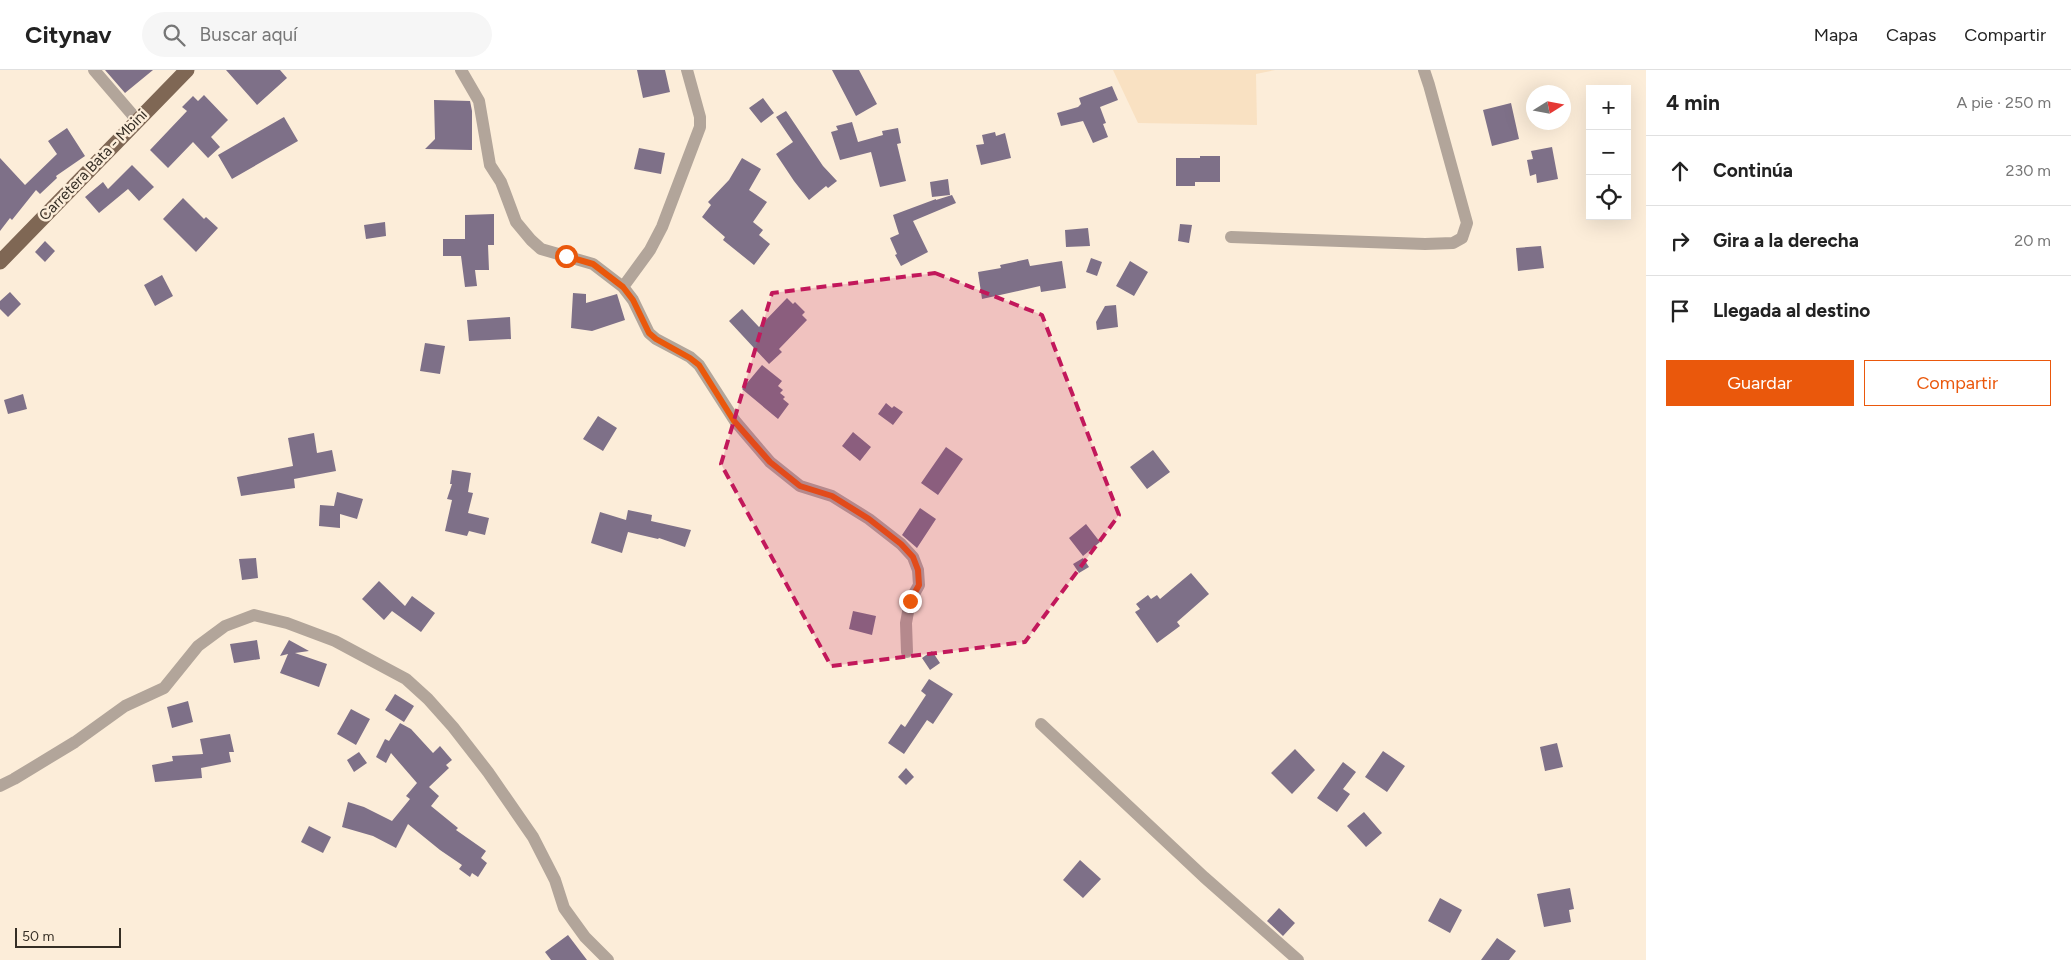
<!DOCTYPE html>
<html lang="es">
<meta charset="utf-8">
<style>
:root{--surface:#fff;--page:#f6f6f6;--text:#222;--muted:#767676;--line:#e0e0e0;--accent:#ea580c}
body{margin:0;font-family:Figtree,sans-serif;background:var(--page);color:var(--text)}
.controls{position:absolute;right:15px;top:15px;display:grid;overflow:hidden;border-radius:0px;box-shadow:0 5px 20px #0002}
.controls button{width:45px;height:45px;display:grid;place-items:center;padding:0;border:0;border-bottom:1px solid var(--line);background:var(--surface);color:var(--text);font:25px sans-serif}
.compass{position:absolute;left:1526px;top:15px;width:45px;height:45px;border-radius:50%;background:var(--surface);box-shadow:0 5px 20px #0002;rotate:79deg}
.scale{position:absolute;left:15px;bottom:12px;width:106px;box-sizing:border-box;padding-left:5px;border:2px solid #352e25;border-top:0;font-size:14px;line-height:18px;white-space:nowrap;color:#352e25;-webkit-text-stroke:4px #fcedd9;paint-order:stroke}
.stop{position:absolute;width:15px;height:15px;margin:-11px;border:4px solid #ea580c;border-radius:50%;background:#fff}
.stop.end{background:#ea580c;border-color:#fff;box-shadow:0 1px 5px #0008}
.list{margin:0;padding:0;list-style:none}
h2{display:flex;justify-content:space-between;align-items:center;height:65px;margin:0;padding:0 20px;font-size:21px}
h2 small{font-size:16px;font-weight:400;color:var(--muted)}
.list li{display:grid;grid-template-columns:32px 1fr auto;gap:15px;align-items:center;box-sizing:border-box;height:70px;padding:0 20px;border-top:1px solid var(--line)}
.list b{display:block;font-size:19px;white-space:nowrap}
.list em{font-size:16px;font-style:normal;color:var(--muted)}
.actions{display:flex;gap:10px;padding:15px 20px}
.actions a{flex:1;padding:11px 0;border:1px solid var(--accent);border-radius:0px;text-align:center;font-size:18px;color:var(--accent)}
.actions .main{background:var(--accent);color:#fff}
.icon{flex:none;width:28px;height:28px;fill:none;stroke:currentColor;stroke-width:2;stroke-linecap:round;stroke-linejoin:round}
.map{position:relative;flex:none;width:1646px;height:890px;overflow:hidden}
header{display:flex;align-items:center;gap:30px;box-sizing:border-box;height:70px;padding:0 25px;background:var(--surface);border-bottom:1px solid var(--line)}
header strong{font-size:24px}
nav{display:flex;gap:28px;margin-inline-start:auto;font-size:18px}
.search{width:350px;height:45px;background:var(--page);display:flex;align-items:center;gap:12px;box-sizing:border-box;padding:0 18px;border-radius:28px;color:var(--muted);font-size:19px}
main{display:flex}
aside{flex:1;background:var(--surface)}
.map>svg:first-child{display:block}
.built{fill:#f9e1c2}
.building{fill:#7e7088}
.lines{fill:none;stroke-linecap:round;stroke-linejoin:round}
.street{stroke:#b2a59a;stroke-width:12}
.primary{stroke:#7f6754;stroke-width:15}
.route{stroke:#ea580c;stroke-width:6}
.marked{fill:#c2185b;fill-opacity:0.2;stroke:#c2185b;stroke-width:4;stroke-dasharray:10 6;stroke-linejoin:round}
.labels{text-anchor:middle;stroke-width:5;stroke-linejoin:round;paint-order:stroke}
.street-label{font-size:15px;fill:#352e25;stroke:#fcedd9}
</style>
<header>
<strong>Citynav</strong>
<div class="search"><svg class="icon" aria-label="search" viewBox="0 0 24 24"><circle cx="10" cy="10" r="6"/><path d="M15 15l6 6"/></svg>Buscar aquí</div>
<nav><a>Mapa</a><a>Capas</a><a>Compartir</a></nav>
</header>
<main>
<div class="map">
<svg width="1646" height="890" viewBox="0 0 1646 890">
<rect width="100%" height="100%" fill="#fcedd9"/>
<path class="built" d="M 1113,0 L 1275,0 L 1256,4 L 1257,55 L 1138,53 Z"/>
<path class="building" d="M 105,0 L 153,0 L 125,23 Z
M 226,0 L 280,0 L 287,8 L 257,35 Z
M 637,0 L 665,0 L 670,22 L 643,28 Z
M 832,0 L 859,0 L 877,34 L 856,46 Z
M 1112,16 L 1118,30 L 1100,37 L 1106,53 L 1103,54 L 1108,67 L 1093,73 L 1083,51 L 1061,56 L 1057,43 L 1078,37 L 1081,34 L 1079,28 Z
M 204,25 L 228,50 L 211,67 L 220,77 L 208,88 L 193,72 L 168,98 L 150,80 L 187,41 L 182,37 L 193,26 L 198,31 Z
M 763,28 L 774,43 L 761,53 L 749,38 Z
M 434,30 L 470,31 L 472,41 L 472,80 L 425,79 L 435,69 Z
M 1511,33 L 1519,69 L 1492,76 L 1483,40 Z
M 786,41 L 823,96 L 837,111 L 828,118 L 826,116 L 809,130 L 794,111 L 776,84 L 793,72 L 776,47 Z
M 284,47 L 298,71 L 232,109 L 218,85 Z
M 852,52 L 858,72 L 883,65 L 882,61 L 898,58 L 901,73 L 897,74 L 906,111 L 880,117 L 871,82 L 840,90 L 831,62 L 838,60 L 836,56 Z
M 67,58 L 85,86 L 56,106 L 57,108 L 40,124 L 36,120 L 12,150 L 10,148 L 0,161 L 0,88 L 25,115 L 57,84 L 48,71 Z
M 995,62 L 996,66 L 1005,63 L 1011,88 L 981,95 L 976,75 L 984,74 L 982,65 Z
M 1552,77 L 1558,109 L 1537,113 L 1536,104 L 1530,106 L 1527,90 L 1533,89 L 1531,81 Z
M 639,78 L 665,83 L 661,104 L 634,99 Z
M 1200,86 L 1220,86 L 1220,112 L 1195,112 L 1195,116 L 1176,116 L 1176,88 L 1200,88 Z
M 742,88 L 761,99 L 749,120 L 767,132 L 753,152 L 763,160 L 759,165 L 770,174 L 754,195 L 723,170 L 725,167 L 702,147 L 711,135 L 708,132 L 729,110 Z
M 132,95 L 154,117 L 139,131 L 128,119 L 99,143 L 85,127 L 103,112 L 108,119 Z
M 948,109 L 950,125 L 932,127 L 930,112 Z
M 952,125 L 956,133 L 913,151 L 928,182 L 901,196 L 895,185 L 897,184 L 890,168 L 899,164 L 893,145 L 936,129 L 936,130 Z
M 183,128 L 204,149 L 206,147 L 218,158 L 196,182 L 163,149 Z
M 494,144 L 494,175 L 488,175 L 489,200 L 475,200 L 477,216 L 465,217 L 461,186 L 443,186 L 443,169 L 465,169 L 465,145 Z
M 385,152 L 386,166 L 366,169 L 364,155 Z
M 1180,154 L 1192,155 L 1189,173 L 1178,171 Z
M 1088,158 L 1090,176 L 1066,177 L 1065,160 Z
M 45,171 L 55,181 L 45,192 L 35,182 Z
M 1541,176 L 1544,198 L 1518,201 L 1516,178 Z
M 1091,188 L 1102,192 L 1097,206 L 1086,202 Z
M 1028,189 L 1030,196 L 1062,191 L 1066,218 L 1041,222 L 1040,216 L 982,229 L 978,202 L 1001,198 L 1000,195 Z
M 1130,191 L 1148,202 L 1134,226 L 1116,216 Z
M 162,205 L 173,226 L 155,236 L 144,215 Z
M 10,222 L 21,234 L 8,247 L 0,239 L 0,231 Z
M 573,223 L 586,224 L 586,233 L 617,224 L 625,250 L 592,261 L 571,258 Z
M 787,228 L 793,234 L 795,232 L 805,242 L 802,245 L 807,250 L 779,279 L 782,282 L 769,294 L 729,251 L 742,239 L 759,257 Z
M 1116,235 L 1118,257 L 1097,260 L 1096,252 L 1105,236 Z
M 510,247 L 511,269 L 469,271 L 467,250 Z
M 425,273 L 445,276 L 440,304 L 420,301 Z
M 762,295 L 782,311 L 778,316 L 783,320 L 780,323 L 785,327 L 783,329 L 789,334 L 778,349 L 742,319 Z
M 23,324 L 27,339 L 8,344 L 4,330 Z
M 886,333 L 892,338 L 894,336 L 903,342 L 893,355 L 878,344 Z
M 598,346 L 617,358 L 603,381 L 583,369 Z
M 853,362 L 871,377 L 860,391 L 842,376 Z
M 314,363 L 317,383 L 332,380 L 336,401 L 294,409 L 295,418 L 241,426 L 237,407 L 293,396 L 288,368 Z
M 946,377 L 963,389 L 938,425 L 921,413 Z
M 1153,380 L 1170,402 L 1147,419 L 1130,397 Z
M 452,400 L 471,403 L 468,422 L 473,423 L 468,443 L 489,448 L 485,465 L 469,461 L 467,466 L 445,461 L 452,430 L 447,429 L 452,414 L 450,414 Z
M 337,422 L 363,429 L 357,449 L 340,444 L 340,458 L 319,456 L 320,435 L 334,436 Z
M 920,438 L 936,449 L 917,478 L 902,465 Z
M 628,440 L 652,445 L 651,451 L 691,460 L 685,477 L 659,468 L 658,469 L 628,462 L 622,483 L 591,473 L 600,442 L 626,450 Z
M 1086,454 L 1100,472 L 1083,486 L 1069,468 Z
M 256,488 L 258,508 L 242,510 L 239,489 Z
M 1083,488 L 1089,497 L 1079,503 L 1073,494 Z
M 1191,503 L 1209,524 L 1177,552 L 1180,556 L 1157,573 L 1135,542 L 1140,539 L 1136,534 L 1148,525 L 1151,529 L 1157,525 L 1160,529 Z
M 379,511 L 405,536 L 412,526 L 435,543 L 421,562 L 392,541 L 384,550 L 362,529 Z
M 853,541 L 876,546 L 872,565 L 849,559 Z
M 257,570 L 260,589 L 234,593 L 230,574 Z
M 289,570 L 309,581 L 295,583 L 327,594 L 319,617 L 280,603 L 288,584 L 280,586 Z
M 932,581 L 940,593 L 930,600 L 922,588 Z
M 929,609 L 953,624 L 933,654 L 927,650 L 904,684 L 888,673 L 901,654 L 905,657 L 926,625 L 921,621 Z
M 395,624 L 414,636 L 404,652 L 385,640 Z
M 188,631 L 193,652 L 172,658 L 167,637 Z
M 351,639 L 370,649 L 356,675 L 337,664 Z
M 400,653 L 411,659 L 433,683 L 440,676 L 452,690 L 446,695 L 449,698 L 429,717 L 439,726 L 431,736 L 458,758 L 456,760 L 486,781 L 481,788 L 487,793 L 478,807 L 472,803 L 470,807 L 459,799 L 462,795 L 440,780 L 408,754 L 396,778 L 373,766 L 342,757 L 348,732 L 364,737 L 392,751 L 410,729 L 406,726 L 417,713 L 391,683 L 386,693 L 376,687 L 385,669 L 389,671 Z
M 230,664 L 234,682 L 229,682 L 231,692 L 201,698 L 202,708 L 155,712 L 152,695 L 173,691 L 172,686 L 203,684 L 200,669 Z
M 1557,673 L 1563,697 L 1545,701 L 1540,677 Z
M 1295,679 L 1315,700 L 1292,724 L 1271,703 Z
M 1383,681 L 1405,696 L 1387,722 L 1365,707 Z
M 359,682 L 367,693 L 354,702 L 347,690 Z
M 1343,692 L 1356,702 L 1343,719 L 1350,724 L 1337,742 L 1317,728 Z
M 906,698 L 914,707 L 906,715 L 898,707 Z
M 1364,742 L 1382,763 L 1366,777 L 1347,756 Z
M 309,756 L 331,767 L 323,783 L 301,772 Z
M 1080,790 L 1101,809 L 1083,828 L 1063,810 Z
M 1570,818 L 1574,839 L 1569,840 L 1571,852 L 1544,857 L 1537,824 Z
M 1440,828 L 1462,840 L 1450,863 L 1428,851 Z
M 1279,838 L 1295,853 L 1283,866 L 1267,851 Z
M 568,865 L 587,890 L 551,890 L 545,882 Z
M 1497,868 L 1516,881 L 1509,890 L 1481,890 Z"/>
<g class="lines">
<path class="street" d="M 94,0 L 137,50
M 461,0 L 479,31 L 490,95 L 501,112 L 516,152 L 531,170 L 541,179 L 593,194 L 623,217 L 633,230 L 649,263 L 656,269 L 690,287 L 699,295 L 735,351 L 770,392 L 800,416 L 832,426 L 869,449 L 901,474 L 913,487 L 918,500 L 919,515 L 910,531 L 906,553 L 907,582
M 1231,167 L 1425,174 L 1453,173 L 1462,168 L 1467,153 L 1429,15 L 1424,0
M 623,217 L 650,180 L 662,157 L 700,57 L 700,47 L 687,0
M 1041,654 L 1204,807 L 1298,890
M 0,716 L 14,709 L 75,672 L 125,636 L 164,618 L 198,576 L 225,556 L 254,545 L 287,553 L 335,571 L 406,609 L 428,629 L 453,657 L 488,702 L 533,767 L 555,810 L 564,838 L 585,867 L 608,890"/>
<path class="primary" d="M 0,192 L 187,0"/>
</g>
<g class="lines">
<path class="route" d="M 566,186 L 593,194 L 623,217 L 633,230 L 649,263 L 656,269 L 690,288 L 699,295 L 734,351 L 770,392 L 800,416 L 832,426 L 869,449 L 901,474 L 913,487 L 918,500 L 919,515 L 910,531"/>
</g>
<path class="marked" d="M 935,203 L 1042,245 L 1119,445 L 1025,572 L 831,596 L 721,394 L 772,223 Z"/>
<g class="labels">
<g class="street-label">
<text transform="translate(93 95) rotate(-46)" y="5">Carretera Bata - Mbini</text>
</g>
</g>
</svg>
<div class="controls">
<button>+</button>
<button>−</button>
<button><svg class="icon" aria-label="locate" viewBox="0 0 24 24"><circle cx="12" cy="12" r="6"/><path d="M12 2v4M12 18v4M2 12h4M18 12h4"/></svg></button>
</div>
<svg class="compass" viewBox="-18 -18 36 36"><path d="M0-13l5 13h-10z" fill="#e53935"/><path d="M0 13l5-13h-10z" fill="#767676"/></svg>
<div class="scale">50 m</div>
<div class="stop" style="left:566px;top:186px"></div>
<div class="stop end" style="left:910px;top:531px"></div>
</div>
<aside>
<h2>4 min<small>A pie · 250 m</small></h2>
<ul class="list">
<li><svg class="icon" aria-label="ahead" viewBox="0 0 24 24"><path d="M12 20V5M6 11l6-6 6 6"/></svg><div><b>Continúa</b></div><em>230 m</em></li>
<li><svg class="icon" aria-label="right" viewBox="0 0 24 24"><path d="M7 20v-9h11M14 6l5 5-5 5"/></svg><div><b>Gira a la derecha</b></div><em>20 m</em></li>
<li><svg class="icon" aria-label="arrive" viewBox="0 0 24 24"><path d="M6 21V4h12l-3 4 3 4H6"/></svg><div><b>Llegada al destino</b></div></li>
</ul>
<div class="actions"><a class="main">Guardar</a><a>Compartir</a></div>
</aside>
</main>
